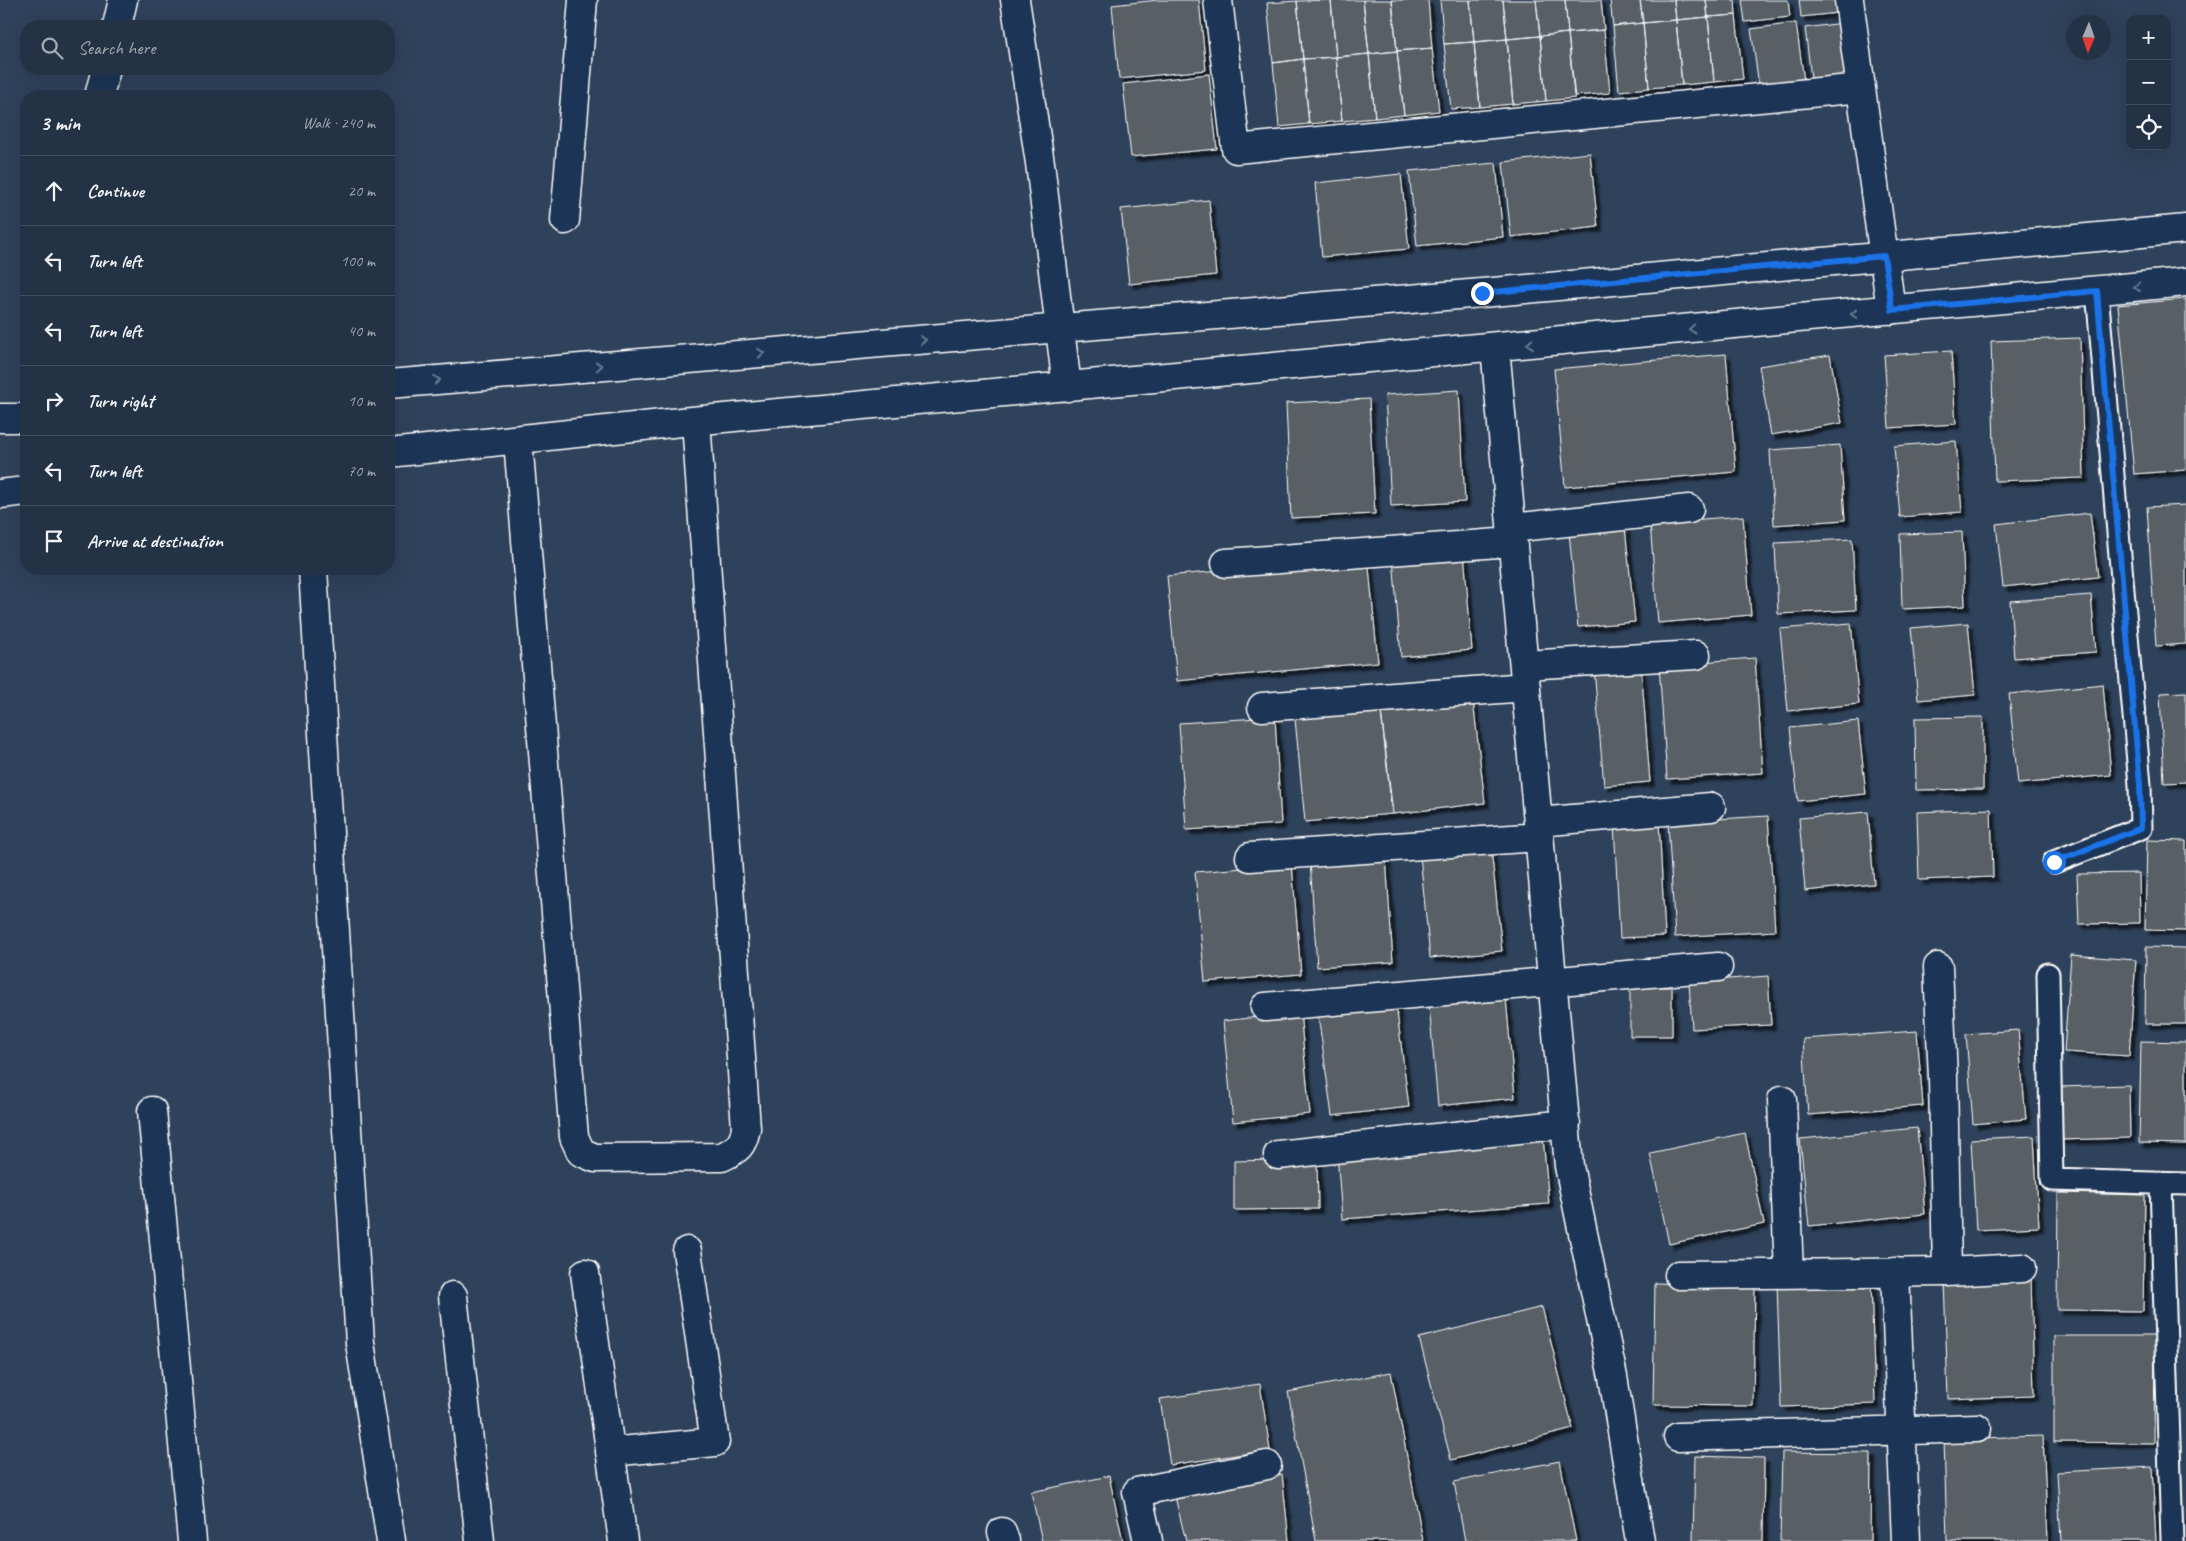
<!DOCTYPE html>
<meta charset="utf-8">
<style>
:root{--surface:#233244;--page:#2b3a4b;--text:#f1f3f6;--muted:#a3aab2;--line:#404d5d}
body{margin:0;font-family:Caveat,sans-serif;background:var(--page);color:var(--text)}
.controls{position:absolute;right:15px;top:15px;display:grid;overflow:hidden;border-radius:10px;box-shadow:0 5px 20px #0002}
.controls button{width:45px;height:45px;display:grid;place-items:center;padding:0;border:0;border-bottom:1px solid var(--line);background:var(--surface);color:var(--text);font:25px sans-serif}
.compass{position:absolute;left:2066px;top:15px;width:45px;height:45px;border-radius:50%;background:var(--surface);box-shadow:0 5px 20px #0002;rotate:182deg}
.stop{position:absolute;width:15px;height:15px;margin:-11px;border:4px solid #1a73e8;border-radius:50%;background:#fff}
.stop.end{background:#1a73e8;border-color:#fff;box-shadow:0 1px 5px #0008}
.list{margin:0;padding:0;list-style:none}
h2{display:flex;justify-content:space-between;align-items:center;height:65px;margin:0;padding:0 20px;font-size:21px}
h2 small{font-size:16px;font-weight:400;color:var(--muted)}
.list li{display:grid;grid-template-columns:32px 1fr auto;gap:15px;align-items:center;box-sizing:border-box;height:70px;padding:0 20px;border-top:1px solid var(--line)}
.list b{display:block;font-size:19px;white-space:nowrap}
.list em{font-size:16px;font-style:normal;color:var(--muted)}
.icon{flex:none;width:28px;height:28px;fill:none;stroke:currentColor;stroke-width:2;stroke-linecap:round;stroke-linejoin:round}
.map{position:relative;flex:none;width:2186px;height:1541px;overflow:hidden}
.search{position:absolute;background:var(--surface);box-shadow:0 5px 20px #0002;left:20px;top:20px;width:375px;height:55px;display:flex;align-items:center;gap:12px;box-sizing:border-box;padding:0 18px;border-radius:20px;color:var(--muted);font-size:19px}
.panel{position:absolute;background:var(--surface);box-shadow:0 5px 20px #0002;left:20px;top:90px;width:375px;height:485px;border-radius:20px}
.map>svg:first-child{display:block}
.building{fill:#586065;stroke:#fff;filter:url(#shadow)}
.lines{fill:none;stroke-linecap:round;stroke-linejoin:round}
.service-casing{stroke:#fff;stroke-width:25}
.minor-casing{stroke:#fff;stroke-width:31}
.service{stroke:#1d3557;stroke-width:21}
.minor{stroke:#1d3557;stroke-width:28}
.oneway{stroke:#6c7c92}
.route{stroke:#1a73e8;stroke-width:6}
</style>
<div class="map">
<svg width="2186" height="1541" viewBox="0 0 2186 1541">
<defs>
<filter id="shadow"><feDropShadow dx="4.5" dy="4.5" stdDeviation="1" flood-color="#0009"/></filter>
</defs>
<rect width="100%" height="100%" fill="#2f425b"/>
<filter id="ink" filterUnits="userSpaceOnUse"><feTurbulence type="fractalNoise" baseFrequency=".02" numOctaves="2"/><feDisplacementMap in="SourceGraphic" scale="10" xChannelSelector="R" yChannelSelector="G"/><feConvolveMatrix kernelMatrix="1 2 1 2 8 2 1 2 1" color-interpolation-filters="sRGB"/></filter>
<g filter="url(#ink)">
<path class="building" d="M 1158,0 L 1199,0 L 1206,70 L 1119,79 L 1112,5 Z
M 1331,0 L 1336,57 L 1303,59 L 1297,1 Z
M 1331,0 L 1363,0 L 1369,54 L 1336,57 Z
M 1363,0 L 1392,0 L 1397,51 L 1369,54 Z
M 1392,0 L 1428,0 L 1432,48 L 1397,51 Z
M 1440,0 L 1470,0 L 1474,42 L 1444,44 Z
M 1470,0 L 1503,0 L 1507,39 L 1474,42 Z
M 1503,0 L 1536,0 L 1540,36 L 1507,39 Z
M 1536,0 L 1565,0 L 1568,33 L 1540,36 Z
M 1565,0 L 1601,0 L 1604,30 L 1568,33 Z
M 1610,0 L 1640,0 L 1643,23 L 1613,26 Z
M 1640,0 L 1674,0 L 1676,20 L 1643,23 Z
M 1674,0 L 1706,0 L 1708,17 L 1676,20 Z
M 1706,0 L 1735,0 L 1736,15 L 1708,17 Z
M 1742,0 L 1788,0 L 1790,17 L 1745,22 Z
M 1799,0 L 1845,0 L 1847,12 L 1801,17 Z
M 1297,1 L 1303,59 L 1273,63 L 1267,3 Z
M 1736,15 L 1743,79 L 1714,82 L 1708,17 Z
M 1708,17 L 1714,82 L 1682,85 L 1676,20 Z
M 1676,20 L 1682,85 L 1649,88 L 1643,23 Z
M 1850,22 L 1857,80 L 1812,86 L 1805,28 Z
M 1643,23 L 1649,88 L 1619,91 L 1613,26 Z
M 1796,23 L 1804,81 L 1759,86 L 1751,29 Z
M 1604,30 L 1610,93 L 1574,96 L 1568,33 Z
M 1568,33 L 1575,98 L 1546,101 L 1540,36 Z
M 1540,36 L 1546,101 L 1513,104 L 1507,39 Z
M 1507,39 L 1513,104 L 1480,107 L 1474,42 Z
M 1474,42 L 1480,107 L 1451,109 L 1444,44 Z
M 1432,48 L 1439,111 L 1404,115 L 1397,51 Z
M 1397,51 L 1404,115 L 1375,118 L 1369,54 Z
M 1369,54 L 1375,118 L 1342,121 L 1336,57 Z
M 1336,57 L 1342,121 L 1309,124 L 1303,59 Z
M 1303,59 L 1309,124 L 1279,127 L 1273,63 Z
M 1209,74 L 1217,149 L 1131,157 L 1123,84 Z
M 1590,153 L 1598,227 L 1511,237 L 1503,162 Z
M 1496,163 L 1503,237 L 1417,246 L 1409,171 Z
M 1401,174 L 1409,249 L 1322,257 L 1315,183 Z
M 1209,200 L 1216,275 L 1129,284 L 1121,209 Z
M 2186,299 L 2186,470 L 2134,474 L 2118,305 Z
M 2080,338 L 2084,478 L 1995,481 L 1991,341 Z
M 1951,351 L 1956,424 L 1889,428 L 1884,355 Z
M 1726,354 L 1736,472 L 1565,487 L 1554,369 Z
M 1830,355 L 1842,423 L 1771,435 L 1759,366 Z
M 1459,390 L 1465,502 L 1391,506 L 1385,395 Z
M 1369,399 L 1375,514 L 1291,518 L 1286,403 Z
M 1956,441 L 1962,512 L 1900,517 L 1894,446 Z
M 1840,445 L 1845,520 L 1774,525 L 1770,450 Z
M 2186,505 L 2186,644 L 2156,646 L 2147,507 Z
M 2090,513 L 2098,577 L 2003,587 L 1996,524 Z
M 1743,516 L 1751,615 L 1658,623 L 1650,523 Z
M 1625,527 L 1635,622 L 1578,627 L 1569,532 Z
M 1962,532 L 1965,606 L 1902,609 L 1900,534 Z
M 1852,539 L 1856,610 L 1778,614 L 1775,543 Z
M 1464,552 L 1472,650 L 1401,657 L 1393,558 Z
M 1368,557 L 1378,662 L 1177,681 L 1167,576 Z
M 2091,595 L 2096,652 L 2014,658 L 2010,601 Z
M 1851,623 L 1859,704 L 1788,711 L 1780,629 Z
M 1968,623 L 1975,695 L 1918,700 L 1911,628 Z
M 1755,658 L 1763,773 L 1667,779 L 1659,665 Z
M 1641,665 L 1650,782 L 1604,786 L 1594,668 Z
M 2103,684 L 2111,775 L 2018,784 L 2009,694 Z
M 2186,692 L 2186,782 L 2164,783 L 2160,693 Z
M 1473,700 L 1485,803 L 1393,814 L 1381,711 Z
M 1381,711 L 1392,814 L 1305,822 L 1295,719 Z
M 1275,717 L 1281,824 L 1186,830 L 1179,723 Z
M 1983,717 L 1983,789 L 1916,790 L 1915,718 Z
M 1858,721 L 1866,794 L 1798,801 L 1790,728 Z
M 1991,809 L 1993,877 L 1919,880 L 1917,812 Z
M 1868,812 L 1874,884 L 1805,891 L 1799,818 Z
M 1768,816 L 1775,931 L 1675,937 L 1668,822 Z
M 1659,821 L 1665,936 L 1620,938 L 1614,824 Z
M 2147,840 L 2186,841 L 2186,931 L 2145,930 Z
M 1491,848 L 1502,951 L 1430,958 L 1420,855 Z
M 1386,857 L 1393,962 L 1317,967 L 1310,861 Z
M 1292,864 L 1301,974 L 1205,982 L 1195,872 Z
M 2139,873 L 2140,923 L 2079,924 L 2077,874 Z
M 2146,947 L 2186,948 L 2186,1024 L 2145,1024 Z
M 2071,955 L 2136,960 L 2129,1056 L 2064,1052 Z
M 1768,976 L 1771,1025 L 1692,1029 L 1689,982 Z
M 1630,987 L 1672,987 L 1672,1036 L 1630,1036 Z
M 1506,998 L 1515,1098 L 1438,1106 L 1429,1005 Z
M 1396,1004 L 1409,1107 L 1332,1116 L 1318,1014 Z
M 1300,1012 L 1310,1114 L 1233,1122 L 1223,1021 Z
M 2018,1030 L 2026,1119 L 1973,1124 L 1966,1034 Z
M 1917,1031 L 1923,1106 L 1808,1115 L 1803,1039 Z
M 2141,1041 L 2186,1042 L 2186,1144 L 2139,1143 Z
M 2129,1085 L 2130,1138 L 2059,1140 L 2058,1087 Z
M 1917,1128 L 1925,1214 L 1809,1226 L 1800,1139 Z
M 1745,1133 L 1764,1224 L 1669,1244 L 1650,1153 Z
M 2034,1136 L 2039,1227 L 1976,1230 L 1971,1139 Z
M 1543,1137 L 1549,1204 L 1342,1219 L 1337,1153 Z
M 1317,1159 L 1318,1209 L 1234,1210 L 1234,1161 Z
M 2058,1193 L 2145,1195 L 2143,1311 L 2057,1310 Z
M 2031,1276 L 2034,1396 L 1948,1399 L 1944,1279 Z
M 1871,1280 L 1875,1404 L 1781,1407 L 1777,1283 Z
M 1655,1283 L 1755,1285 L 1753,1406 L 1653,1405 Z
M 1542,1307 L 1573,1429 L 1451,1460 L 1419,1338 Z
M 2054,1336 L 2155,1336 L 2154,1443 L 2054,1442 Z
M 1391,1372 L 1423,1541 L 1316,1541 L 1288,1392 Z
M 1260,1384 L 1270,1450 L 1170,1465 L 1160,1399 Z
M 2043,1436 L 2048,1541 L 1947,1541 L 1944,1439 Z
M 1782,1452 L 1871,1453 L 1870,1541 L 1780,1541 Z
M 1695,1456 L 1764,1458 L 1763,1541 L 1693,1541 Z
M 1560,1461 L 1576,1541 L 1465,1541 L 1454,1482 Z
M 2152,1467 L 2156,1541 L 2061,1541 L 2057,1472 Z
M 1282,1474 L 1289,1541 L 1186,1541 L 1175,1497 Z
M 1109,1476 L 1123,1541 L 1042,1541 L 1031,1492 Z"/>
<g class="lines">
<defs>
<path id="service" d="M 2054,862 L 2141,828 L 2140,785 L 2097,291
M 2048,974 L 2052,1180 L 2186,1184
M 2161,1183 L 2172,1541"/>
<path id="minor" d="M 1015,0 L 1040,163 L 1067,387
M 1218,0 L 1236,149 L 1861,88
M 1849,0 L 1891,310
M 117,26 L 123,0
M 99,96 L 106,69
M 565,220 L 583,0
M 1495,347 L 1569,1166 L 1613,1377 L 1640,1541
M 389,384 L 1482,293 L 2186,229
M 0,418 L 26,418
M 518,440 L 574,1137 L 581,1152 L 595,1158 L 722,1157 C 738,1149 743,1146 746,1128 L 696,421
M 389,453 L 681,422 L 2186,282
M 0,494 L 26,491
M 1511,528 L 1689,509
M 1226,563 L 1512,542
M 313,569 L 360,1343 L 391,1541
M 1524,665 L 1696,655
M 1262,707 L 1526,687
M 1538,822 L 1711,807
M 1250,857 L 1539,837
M 1265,1007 L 1718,967
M 1782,1100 L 1789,1274
M 152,1111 L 192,1541
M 1278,1155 L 1566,1124
M 1895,1272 L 1906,1541
M 1947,1272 L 2022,1268
M 585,1273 L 623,1541
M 1679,1275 L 1947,1272 L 1943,1078 L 1938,967
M 453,1296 L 480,1541
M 1678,1437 L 1977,1428
M 610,1452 L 715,1442 L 687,1251
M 1002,1532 L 1005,1541
M 1148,1541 L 1137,1492 L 1267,1465"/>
</defs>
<use href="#service" class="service-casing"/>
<use href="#minor" class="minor-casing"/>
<use href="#service" class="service"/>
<use href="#minor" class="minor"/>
</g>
<defs><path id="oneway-chevron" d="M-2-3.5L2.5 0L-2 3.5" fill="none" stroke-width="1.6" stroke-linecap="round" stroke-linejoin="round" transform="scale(1.25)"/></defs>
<g class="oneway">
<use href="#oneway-chevron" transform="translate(2137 287) rotate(174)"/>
<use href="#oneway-chevron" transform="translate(1854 314) rotate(175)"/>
<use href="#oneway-chevron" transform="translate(1692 329) rotate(175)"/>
<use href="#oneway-chevron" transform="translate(923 340) rotate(-5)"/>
<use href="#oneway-chevron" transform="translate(1530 344) rotate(175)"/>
<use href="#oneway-chevron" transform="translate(761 353) rotate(-5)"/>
<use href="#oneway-chevron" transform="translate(599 366) rotate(-5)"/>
<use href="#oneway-chevron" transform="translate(437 380) rotate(-5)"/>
</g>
</g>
<g class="lines" filter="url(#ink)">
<path class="route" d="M 1482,293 L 1884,256 L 1892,310 L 2097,291 L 2140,785 L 2141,828 L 2054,862"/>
</g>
</svg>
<div class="controls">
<button>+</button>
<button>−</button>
<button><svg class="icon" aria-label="locate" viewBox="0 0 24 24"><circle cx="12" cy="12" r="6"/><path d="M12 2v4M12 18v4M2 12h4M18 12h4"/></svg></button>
</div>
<svg class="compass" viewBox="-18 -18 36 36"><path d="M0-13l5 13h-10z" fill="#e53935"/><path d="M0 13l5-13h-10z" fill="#a3aab2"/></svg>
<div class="stop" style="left:2054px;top:862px"></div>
<div class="stop end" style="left:1482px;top:293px"></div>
<div class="search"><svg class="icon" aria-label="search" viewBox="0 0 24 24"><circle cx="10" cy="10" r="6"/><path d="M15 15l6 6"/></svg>Search here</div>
<section class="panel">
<h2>3 min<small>Walk · 240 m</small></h2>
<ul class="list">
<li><svg class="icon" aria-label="ahead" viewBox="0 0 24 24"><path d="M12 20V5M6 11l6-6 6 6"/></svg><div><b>Continue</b></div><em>20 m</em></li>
<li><svg class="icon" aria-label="left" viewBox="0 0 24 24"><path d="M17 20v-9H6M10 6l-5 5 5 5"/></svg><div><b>Turn left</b></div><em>100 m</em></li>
<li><svg class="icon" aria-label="left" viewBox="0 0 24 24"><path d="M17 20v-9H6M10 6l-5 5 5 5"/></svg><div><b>Turn left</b></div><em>40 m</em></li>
<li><svg class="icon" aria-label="right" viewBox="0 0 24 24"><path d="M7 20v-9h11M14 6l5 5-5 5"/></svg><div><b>Turn right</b></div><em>10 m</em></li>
<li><svg class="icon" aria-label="left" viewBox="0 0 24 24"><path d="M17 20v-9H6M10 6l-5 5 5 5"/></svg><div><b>Turn left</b></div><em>70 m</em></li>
<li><svg class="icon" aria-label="arrive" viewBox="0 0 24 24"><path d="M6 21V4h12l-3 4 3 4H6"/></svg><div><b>Arrive at destination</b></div></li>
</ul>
</section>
</div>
